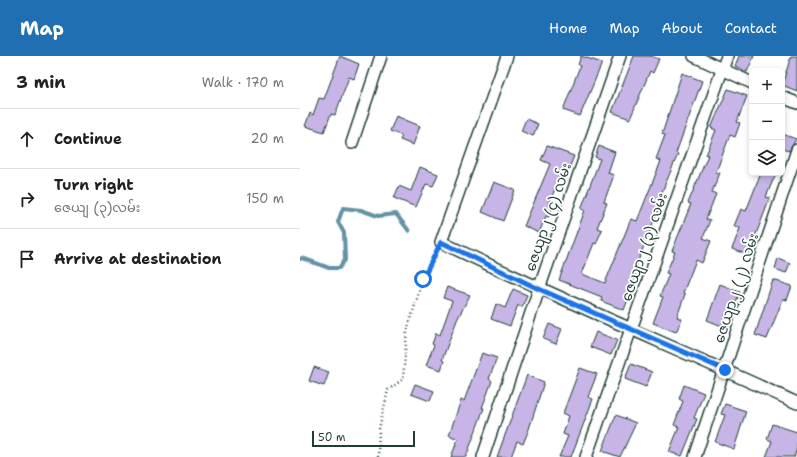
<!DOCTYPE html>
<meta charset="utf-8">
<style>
:root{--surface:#fff;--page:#f2f2f2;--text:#202124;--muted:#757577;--line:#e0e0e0;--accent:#1f6fb2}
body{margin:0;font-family:"Shantell Sans","Noto Sans Myanmar",sans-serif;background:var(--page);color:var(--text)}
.controls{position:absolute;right:12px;top:12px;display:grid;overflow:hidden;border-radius:6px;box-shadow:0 2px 6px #0003}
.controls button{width:36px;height:36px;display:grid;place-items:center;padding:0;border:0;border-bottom:1px solid var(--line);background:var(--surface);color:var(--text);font:20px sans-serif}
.scale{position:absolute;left:12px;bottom:10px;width:103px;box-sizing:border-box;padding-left:4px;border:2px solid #1f3d34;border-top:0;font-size:11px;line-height:14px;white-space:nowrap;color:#1f3d34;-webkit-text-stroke:3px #fff;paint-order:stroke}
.stop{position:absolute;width:12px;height:12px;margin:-9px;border:3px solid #1a73e8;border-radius:50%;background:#fff}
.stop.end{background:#1a73e8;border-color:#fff;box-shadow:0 1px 4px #0008}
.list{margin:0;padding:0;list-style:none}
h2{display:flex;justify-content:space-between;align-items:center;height:52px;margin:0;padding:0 16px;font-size:17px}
h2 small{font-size:13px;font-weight:400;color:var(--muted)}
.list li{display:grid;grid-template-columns:26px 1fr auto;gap:12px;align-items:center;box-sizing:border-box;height:60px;padding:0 16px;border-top:1px solid var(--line)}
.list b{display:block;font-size:15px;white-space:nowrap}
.list p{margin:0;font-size:13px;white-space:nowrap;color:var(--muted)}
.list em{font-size:13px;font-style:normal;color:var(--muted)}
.icon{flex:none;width:22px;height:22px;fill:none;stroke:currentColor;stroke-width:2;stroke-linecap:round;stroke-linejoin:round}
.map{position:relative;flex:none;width:497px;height:401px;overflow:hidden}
header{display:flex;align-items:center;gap:24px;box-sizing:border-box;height:56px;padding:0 20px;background:var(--accent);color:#fff}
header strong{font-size:19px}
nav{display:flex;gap:22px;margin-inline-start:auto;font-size:14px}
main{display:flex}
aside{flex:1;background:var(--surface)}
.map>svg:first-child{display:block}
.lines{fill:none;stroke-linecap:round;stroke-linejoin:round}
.stream{stroke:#6492a5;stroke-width:4}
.building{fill:#c6b5e6;stroke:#1f3d34}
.street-casing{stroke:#1f3d34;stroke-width:14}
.path{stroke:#1f3d34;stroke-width:2.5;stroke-dasharray:1 3;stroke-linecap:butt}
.street{stroke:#fff;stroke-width:11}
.route{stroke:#1a73e8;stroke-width:5}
.labels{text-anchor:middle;stroke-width:3.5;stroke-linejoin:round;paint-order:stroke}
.street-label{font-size:14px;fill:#1f3d34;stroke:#fff}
</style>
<header>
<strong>Map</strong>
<nav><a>Home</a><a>Map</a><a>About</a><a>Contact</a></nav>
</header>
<main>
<aside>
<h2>3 min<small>Walk · 170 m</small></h2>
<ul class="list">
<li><svg class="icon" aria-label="ahead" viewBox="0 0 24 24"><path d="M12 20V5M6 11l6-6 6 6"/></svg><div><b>Continue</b></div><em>20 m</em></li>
<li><svg class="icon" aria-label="right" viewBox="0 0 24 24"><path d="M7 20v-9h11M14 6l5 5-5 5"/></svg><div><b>Turn right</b><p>ဇေယျ (၃)လမ်း</p></div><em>150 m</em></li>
<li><svg class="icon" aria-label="arrive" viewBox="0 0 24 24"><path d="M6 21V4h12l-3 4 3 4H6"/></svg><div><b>Arrive at destination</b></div></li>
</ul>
</aside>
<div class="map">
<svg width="497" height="401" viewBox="0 0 497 401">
<rect width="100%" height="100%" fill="#fff"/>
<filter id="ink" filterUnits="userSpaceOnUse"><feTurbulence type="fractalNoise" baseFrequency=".025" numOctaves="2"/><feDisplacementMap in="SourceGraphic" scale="8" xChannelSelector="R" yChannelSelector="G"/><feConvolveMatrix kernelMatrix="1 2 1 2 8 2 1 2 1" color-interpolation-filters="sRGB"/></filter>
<g filter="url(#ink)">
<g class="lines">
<path class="stream" d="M 0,203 L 2,202 L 29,212 L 39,212 L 45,204 L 44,177 L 38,166 L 43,152 L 61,154 L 78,160 L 96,158 L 109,175"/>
</g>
<path class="building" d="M 40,0 L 59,8 L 54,23 L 49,21 L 35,59 L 31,58 L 24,76 L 5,70 L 10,57 L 13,59 L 19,42 L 24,43 Z
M 281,0 L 302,7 L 280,60 L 263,54 L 280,10 L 278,9 Z
M 334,0 L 351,0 L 359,3 L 353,17 L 350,15 L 330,63 L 312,56 Z
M 439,0 L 454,0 L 447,16 L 435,10 Z
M 491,0 L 497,0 L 497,35 L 482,29 Z
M 382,17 L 402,25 L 376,97 L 378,98 L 359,143 L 362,144 L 333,218 L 336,219 L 327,240 L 329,241 L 324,254 L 301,245 L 302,241 L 259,224 L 285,154 L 281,153 L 300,103 L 295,101 L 299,90 L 315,96 L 308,117 L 314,119 L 304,146 L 307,147 L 297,172 L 302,174 L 296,188 L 294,187 L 282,218 L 305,227 L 331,163 L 337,165 L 361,105 L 356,103 L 365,79 L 362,78 Z
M 428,33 L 447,40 L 437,66 L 440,67 L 435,81 L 430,79 L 416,116 L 420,117 L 412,136 L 416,138 L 406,163 L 410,164 L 403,182 L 411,185 L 402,207 L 396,204 L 383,237 L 385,238 L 377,261 L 382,263 L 376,276 L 353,267 L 363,241 L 360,240 L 369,218 L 366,217 L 375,196 L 372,195 L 391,148 L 388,147 L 408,99 L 406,99 L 416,74 L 411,72 Z
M 96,60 L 120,70 L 113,89 L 100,84 L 102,80 L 90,75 Z
M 226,63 L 238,68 L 233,80 L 221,75 Z
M 482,78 L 496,83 L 489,95 L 482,93 Z
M 247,90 L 274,100 L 268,115 L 263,113 L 249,148 L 253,150 L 249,161 L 246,160 L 239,177 L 224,170 L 250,108 L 241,104 Z
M 120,111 L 138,118 L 133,130 L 126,128 L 116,151 L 94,142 L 99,130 L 111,135 Z
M 461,117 L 476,117 L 466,141 L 470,142 L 448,199 L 432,193 L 440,172 L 434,170 L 441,153 L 446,155 Z
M 194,126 L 215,134 L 203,165 L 182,156 Z
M 478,202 L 490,207 L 486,217 L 475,213 Z
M 473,224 L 492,230 L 487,244 L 483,243 L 467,283 L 455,279 Z
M 420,228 L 440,236 L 435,248 L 431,246 L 422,270 L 407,264 Z
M 147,231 L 170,239 L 157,264 L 142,304 L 144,305 L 141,314 L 126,309 L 134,289 L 132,288 L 136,277 L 140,279 L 152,245 L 143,242 Z
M 213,233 L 227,239 L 222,251 L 218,249 L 210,270 L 191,263 L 196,248 L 205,252 Z
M 249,268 L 262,273 L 256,288 L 243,283 Z
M 296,276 L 317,284 L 311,299 L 290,291 Z
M 182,297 L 197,302 L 189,323 L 192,325 L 182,352 L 184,352 L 166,401 L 151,401 L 158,383 L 149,379 L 161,344 L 164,345 Z
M 331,308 L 352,316 L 346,331 L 325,323 Z
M 14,311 L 29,316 L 24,330 L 9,325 Z
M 280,312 L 297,318 L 288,341 L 293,343 L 271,401 L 259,401 L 268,380 L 263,378 L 269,360 L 263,357 Z
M 227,319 L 244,326 L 229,373 L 223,388 L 217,385 L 211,401 L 197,401 Z
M 115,328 L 134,335 L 130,345 L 111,338 Z
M 384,329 L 404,337 L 394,362 L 397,363 L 382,400 L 369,396 L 379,371 L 374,369 L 383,345 L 379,343 Z
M 425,348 L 446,355 L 434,393 L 415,386 L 425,359 L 421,358 Z
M 316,359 L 336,367 L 320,401 L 302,395 Z
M 472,368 L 497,376 L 497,393 L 494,401 L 466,401 L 472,385 L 467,383 Z"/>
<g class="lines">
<defs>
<path id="street" d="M 207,0 L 141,186 C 258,243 379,293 497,347
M 394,0 L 452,27
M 482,41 L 497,47
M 52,87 L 81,0
M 183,401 L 239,233 L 320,0
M 286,401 L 427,0
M 395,401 L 497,94"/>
</defs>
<use href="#street" class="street-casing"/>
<path class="path" d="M 78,401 L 79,373 L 88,334 L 103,323 L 107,275 L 123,223 L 136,197"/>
<use href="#street" class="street"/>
</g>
</g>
<g class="lines" filter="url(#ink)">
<path class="route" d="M 123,223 L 141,186 L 239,233 L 425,314"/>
</g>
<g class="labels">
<g class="street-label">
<text transform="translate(248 161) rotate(-71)" y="5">ဇေယျာ၂ (၄) လမ်း</text>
<text transform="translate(344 191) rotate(-71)" y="5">ဇေယျာ၂ (၃) လမ်း</text>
<text transform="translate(436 232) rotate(-72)" y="5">ဇေယျာ၂ (၂) လမ်း</text>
</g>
</g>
</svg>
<div class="controls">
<button>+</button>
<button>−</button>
<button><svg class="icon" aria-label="layers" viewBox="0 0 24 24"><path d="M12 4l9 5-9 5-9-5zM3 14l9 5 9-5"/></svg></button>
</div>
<div class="scale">50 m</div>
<div class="stop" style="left:123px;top:223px"></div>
<div class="stop end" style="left:425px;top:314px"></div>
</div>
</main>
